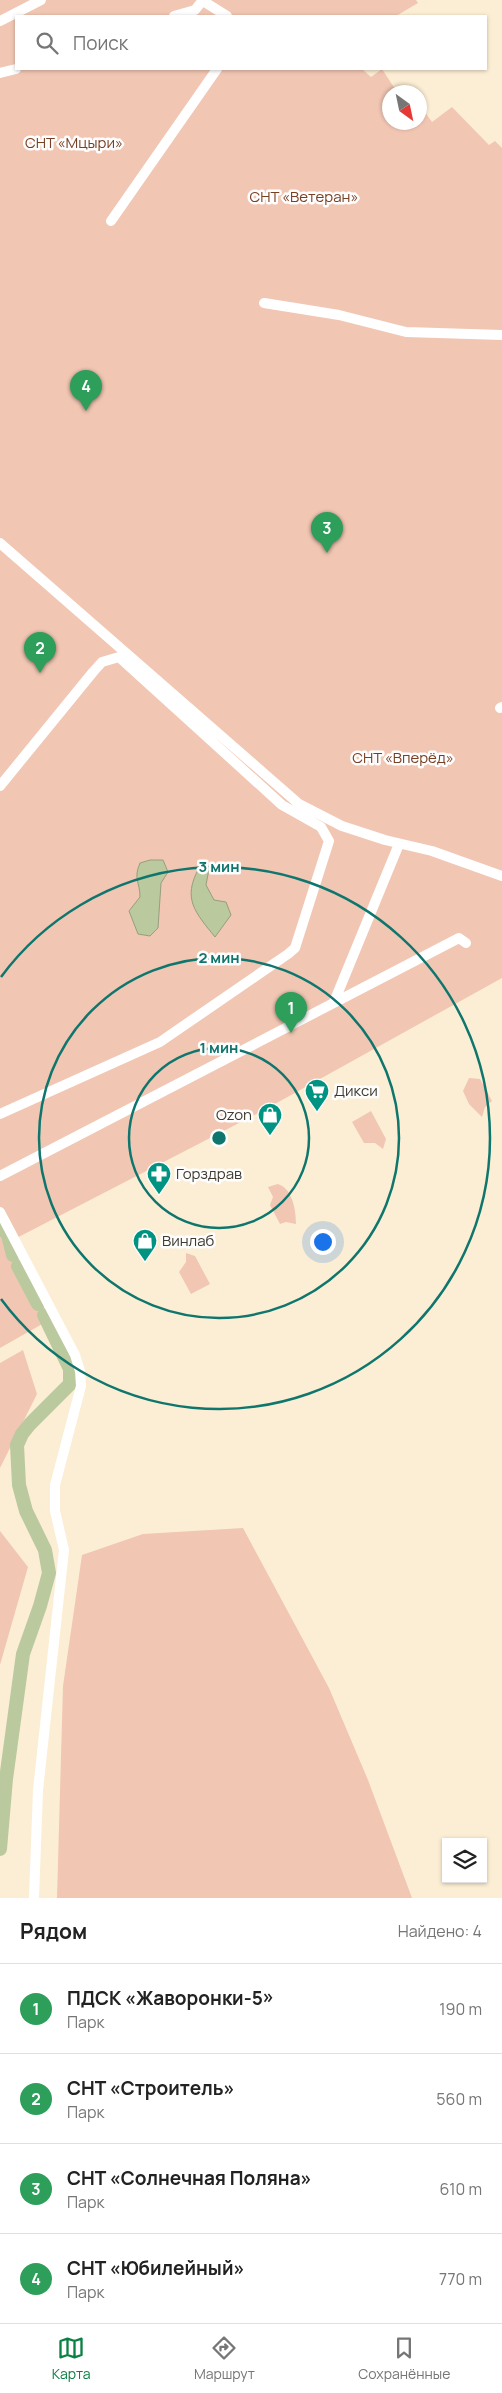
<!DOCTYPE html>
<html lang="ru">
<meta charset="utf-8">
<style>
:root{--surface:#fff;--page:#f2f2f2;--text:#222;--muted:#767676;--line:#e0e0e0;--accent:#0b8043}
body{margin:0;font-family:Manrope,sans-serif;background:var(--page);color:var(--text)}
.controls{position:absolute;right:15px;bottom:15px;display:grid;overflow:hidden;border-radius:0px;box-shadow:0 1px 4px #0004}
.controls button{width:45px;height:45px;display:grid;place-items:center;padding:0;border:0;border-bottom:1px solid var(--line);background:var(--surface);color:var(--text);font:25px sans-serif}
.compass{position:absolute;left:382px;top:85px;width:45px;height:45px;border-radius:50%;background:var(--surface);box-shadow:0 1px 4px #0004;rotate:147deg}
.you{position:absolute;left:322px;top:1241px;width:18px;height:18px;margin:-12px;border:4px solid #fff;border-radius:50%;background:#1a73e8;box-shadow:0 0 0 8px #1a73e833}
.badge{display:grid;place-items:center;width:32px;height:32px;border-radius:50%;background:var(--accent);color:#fff;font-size:16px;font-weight:700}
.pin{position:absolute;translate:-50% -41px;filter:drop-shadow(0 1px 2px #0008)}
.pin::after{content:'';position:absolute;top:26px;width:18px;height:15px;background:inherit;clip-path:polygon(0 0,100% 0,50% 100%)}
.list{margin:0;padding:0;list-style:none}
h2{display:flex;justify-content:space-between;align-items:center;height:65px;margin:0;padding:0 20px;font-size:21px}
h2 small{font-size:16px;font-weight:400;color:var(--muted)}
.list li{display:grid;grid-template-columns:32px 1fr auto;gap:15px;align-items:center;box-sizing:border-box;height:90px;padding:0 20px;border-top:1px solid var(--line)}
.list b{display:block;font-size:19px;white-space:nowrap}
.list p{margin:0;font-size:16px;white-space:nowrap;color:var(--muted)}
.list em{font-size:16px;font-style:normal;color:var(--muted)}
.icon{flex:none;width:28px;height:28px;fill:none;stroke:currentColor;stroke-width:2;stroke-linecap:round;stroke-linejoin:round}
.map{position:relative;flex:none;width:502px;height:1898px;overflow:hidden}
.search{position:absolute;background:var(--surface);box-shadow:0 1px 4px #0004;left:15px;right:15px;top:15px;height:55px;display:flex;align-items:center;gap:12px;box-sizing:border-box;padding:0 18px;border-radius:0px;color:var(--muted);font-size:19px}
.sheet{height:425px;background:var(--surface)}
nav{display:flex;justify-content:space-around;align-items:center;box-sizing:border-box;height:70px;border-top:1px solid var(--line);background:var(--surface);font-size:14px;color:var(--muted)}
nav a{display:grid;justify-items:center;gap:2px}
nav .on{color:var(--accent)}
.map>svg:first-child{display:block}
.green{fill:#f1c6b3}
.water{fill:#bbc99f;stroke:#969e7e}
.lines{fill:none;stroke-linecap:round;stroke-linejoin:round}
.river{stroke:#bbc99f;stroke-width:14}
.minor{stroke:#fff;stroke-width:10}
.ring{fill:none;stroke:#0f766e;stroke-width:2.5}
.labels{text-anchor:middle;stroke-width:5;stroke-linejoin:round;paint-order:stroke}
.park-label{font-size:15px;fill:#783f23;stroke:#fdfdfd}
.poi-label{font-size:15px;fill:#403b31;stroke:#fdfdfd;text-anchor:start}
.centre{fill:#0f766e;stroke:#fdfdfd;stroke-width:2.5}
.ring-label{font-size:15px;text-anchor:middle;font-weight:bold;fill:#0f766e;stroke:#fdfdfd;stroke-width:5;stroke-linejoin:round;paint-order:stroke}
</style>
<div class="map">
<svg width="502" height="1898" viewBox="0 0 502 1898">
<rect width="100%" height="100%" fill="#fceed4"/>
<path class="green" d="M 0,0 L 416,0 L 418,3 L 396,16 L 16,16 L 16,69 L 362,69 L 371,77 L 382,69 L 397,92 L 390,92 L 390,122 L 420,122 L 420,105 L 432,122 L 452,107 L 489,145 L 495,141 L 502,148 L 502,978 L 264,1110 L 5,1244 L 44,1323 L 0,1348 Z
M 469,1078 L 480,1079 L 492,1101 L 485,1107 L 482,1117 L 469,1104 L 463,1091 Z
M 371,1111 L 386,1139 L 383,1149 L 375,1143 L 364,1143 L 352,1122 Z
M 278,1184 C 293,1189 296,1211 296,1224 L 286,1222 L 280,1224 L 270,1205 L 273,1197 L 268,1187 Z
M 186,1253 L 195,1256 L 210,1284 L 191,1294 L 179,1272 L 186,1262 Z
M 23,1350 L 37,1394 L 0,1468 L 0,1363 Z
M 243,1528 L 329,1688 L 368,1780 L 412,1898 L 57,1898 L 63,1686 L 82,1555 L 143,1534 Z
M 0,1531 L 28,1567 L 0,1665 Z"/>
<path class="water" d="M 150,860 L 163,860 L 168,872 L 161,883 L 158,928 L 150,936 L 138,934 L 129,911 L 140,897 C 140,882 133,879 140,863 Z
M 199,868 L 209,869 L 206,885 L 214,900 L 226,902 L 231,915 L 215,937 C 195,912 182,899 199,868 Z"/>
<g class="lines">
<path class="river" d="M 0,1225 L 8,1235 L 13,1255
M 18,1266 L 38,1304
M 0,1849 L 6,1779 L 23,1654 L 40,1606 L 49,1573 L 45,1550 L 26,1511 L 19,1485 L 17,1445 L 22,1434 L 30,1424 L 70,1384 L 70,1369 L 44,1315"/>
<path class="minor" d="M 203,1 L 227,16
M 174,16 L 195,10 L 203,0
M 0,21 L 41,0
M 0,73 L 16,69
M 111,221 L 217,69
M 264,303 L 339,315 L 406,332 L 502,335
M 0,543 L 299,804 L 342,826 L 385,840 L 432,851 L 502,876
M 500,708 L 502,707
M 0,786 L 93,672 L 102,662 L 119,657 L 282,805 L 321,827 L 329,841 L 295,948 L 288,954 L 160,1042 L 0,1114
M 334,1002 L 399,844
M 0,1176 L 459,938 L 466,943
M 0,1212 L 75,1355 L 80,1371 L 81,1386 L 55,1485 L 55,1511 L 64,1550 L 38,1790 L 34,1898"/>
</g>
<g class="ring">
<circle cx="219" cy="1138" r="90"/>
<circle cx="219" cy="1138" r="180"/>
<path d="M1 977A271 271 0 1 1 1 1299"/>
</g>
<defs>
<symbol id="supermarket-pin" viewBox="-11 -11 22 30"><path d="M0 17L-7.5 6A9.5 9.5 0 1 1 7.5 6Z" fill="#009381" stroke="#fdfdfd"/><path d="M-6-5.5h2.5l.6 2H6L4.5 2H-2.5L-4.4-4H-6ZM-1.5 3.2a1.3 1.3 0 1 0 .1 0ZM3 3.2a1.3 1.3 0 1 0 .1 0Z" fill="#fff"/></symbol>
<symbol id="shop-pin" viewBox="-11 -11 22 30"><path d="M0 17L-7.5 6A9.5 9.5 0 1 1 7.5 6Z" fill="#009381" stroke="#fdfdfd"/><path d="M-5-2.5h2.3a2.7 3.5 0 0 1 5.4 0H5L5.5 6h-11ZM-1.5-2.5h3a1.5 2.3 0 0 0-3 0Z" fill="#fff"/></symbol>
<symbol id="pharmacy-pin" viewBox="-11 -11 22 30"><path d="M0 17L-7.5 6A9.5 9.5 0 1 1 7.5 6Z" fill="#009381" stroke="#fdfdfd"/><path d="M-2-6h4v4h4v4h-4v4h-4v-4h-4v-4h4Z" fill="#fff"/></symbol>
</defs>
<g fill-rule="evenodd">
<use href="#supermarket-pin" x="303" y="1077" width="28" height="38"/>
<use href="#shop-pin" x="256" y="1101" width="28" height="38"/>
<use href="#pharmacy-pin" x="145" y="1160" width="28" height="38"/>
<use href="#shop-pin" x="131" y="1227" width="28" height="38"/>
</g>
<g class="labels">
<g class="park-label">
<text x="74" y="148">СНТ «Мцыри»</text>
<text x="304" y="202">СНТ «Ветеран»</text>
<text x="403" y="763">СНТ «Вперёд»</text>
</g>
<g class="poi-label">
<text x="334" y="1096">Дикси</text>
<text x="252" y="1120" text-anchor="end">Ozon</text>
<text x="176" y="1179">Горздрав</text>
<text x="162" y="1246">Винлаб</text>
</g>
</g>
<circle cx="219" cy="1138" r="8" class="centre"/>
<g class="ring-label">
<text x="219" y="872">3 мин</text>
<text x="219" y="963">2 мин</text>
<text x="219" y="1053">1 мин</text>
</g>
</svg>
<div class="controls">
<button><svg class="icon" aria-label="layers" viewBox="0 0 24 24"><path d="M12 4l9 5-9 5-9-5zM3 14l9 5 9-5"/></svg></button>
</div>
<svg class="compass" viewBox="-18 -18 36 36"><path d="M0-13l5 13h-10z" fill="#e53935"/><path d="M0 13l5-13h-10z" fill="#767676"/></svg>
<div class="you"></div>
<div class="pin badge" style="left:291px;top:1033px;background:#2e9e5b">1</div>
<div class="pin badge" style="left:40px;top:673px;background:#2e9e5b">2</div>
<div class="pin badge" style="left:327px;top:553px;background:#2e9e5b">3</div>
<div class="pin badge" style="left:86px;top:411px;background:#2e9e5b">4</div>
<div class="search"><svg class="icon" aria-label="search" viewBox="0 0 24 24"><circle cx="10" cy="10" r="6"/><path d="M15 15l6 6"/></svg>Поиск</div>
</div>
<section class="sheet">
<h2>Рядом<small>Найдено: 4</small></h2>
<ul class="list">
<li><span class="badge" style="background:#2e9e5b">1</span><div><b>ПДСК «Жаворонки-5»</b><p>Парк</p></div><em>190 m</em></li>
<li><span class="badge" style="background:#2e9e5b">2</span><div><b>СНТ «Строитель»</b><p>Парк</p></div><em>560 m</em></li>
<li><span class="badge" style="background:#2e9e5b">3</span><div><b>СНТ «Солнечная Поляна»</b><p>Парк</p></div><em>610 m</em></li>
<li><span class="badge" style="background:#2e9e5b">4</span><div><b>СНТ «Юбилейный»</b><p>Парк</p></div><em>770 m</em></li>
</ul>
</section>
<nav>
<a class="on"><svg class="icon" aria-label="map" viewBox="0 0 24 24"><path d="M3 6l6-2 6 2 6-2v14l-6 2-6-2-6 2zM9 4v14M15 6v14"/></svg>Карта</a>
<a><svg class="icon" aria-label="directions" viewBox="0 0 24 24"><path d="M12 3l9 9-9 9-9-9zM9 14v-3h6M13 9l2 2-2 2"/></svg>Маршрут</a>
<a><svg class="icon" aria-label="saved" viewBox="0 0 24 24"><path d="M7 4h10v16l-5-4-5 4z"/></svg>Сохранённые</a>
</nav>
